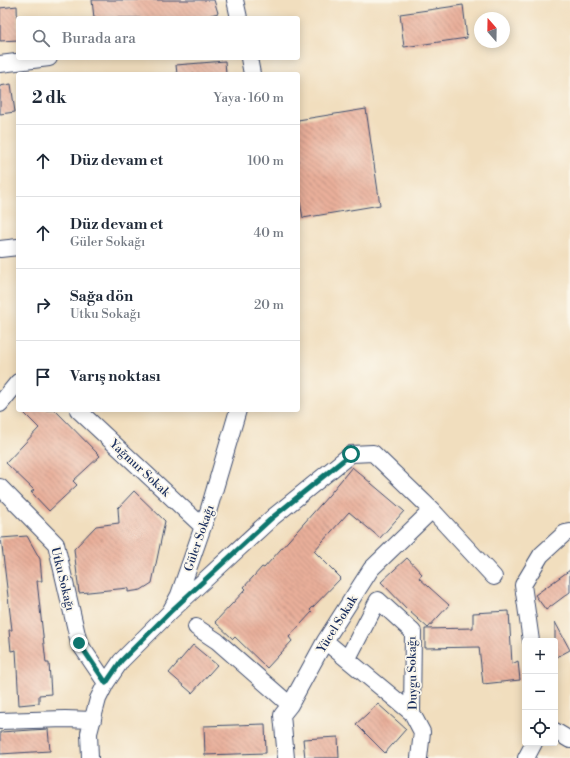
<!DOCTYPE html>
<html lang="tr">
<meta charset="utf-8">
<style>
:root{--surface:#fff;--page:#f6f6f7;--text:#1f2937;--muted:#747a83;--line:#e0e1e3}
body{margin:0;font-family:"Libre Bodoni",serif;background:var(--page);color:var(--text)}
.controls{position:absolute;right:12px;bottom:12px;display:grid;overflow:hidden;border-radius:4px;box-shadow:0 2px 10px #0003}
.controls button{width:36px;height:36px;display:grid;place-items:center;padding:0;border:0;border-bottom:1px solid var(--line);background:var(--surface);color:var(--text);font:20px sans-serif}
.compass{position:absolute;left:474px;top:12px;width:36px;height:36px;border-radius:50%;background:var(--surface);box-shadow:0 2px 10px #0003;rotate:340deg}
.stop{position:absolute;width:12px;height:12px;margin:-9px;border:3px solid #0f766e;border-radius:50%;background:#fff}
.stop.end{background:#0f766e;border-color:#fff;box-shadow:0 1px 4px #0008}
.list{margin:0;padding:0;list-style:none}
h2{display:flex;justify-content:space-between;align-items:center;height:52px;margin:0;padding:0 16px;font-size:17px}
h2 small{font-size:13px;font-weight:400;color:var(--muted)}
.list li{display:grid;grid-template-columns:26px 1fr auto;gap:12px;align-items:center;box-sizing:border-box;height:72px;padding:0 16px;border-top:1px solid var(--line)}
.list b{display:block;font-size:15px;white-space:nowrap}
.list p{margin:0;font-size:13px;white-space:nowrap;color:var(--muted)}
.list em{font-size:13px;font-style:normal;color:var(--muted)}
.icon{flex:none;width:22px;height:22px;fill:none;stroke:currentColor;stroke-width:2;stroke-linecap:round;stroke-linejoin:round}
.map{position:relative;flex:none;width:570px;height:758px;overflow:hidden}
.search{position:absolute;background:var(--surface);box-shadow:0 2px 10px #0003;left:16px;top:16px;width:284px;height:44px;display:flex;align-items:center;gap:10px;box-sizing:border-box;padding:0 14px;border-radius:4px;color:var(--muted);font-size:15px}
.panel{position:absolute;background:var(--surface);box-shadow:0 2px 10px #0003;left:16px;top:72px;width:284px;height:340px;border-radius:4px}
.map>svg:first-child{display:block}
.building{fill:url(#building-back-hatch)}
.lines{fill:none;stroke-linecap:round;stroke-linejoin:round}
.minor-casing{stroke:#3b496c;stroke-width:18}
.minor{stroke:#fff;stroke-width:16}
.route{stroke:#0f766e;stroke-width:5}
.labels{text-anchor:middle;stroke-width:3.5;stroke-linejoin:round;paint-order:stroke}
.street-label{font-size:12px;fill:#1b2f5e;stroke:#fbf7ec}
</style>
<div class="map">
<svg width="570" height="758" viewBox="0 0 570 758">
<defs>
<pattern id="building-back-hatch" width="6" height="6" patternUnits="userSpaceOnUse"><rect width="6" height="6" fill="#e9af9a"/><path d="M-1 5l2 2M0 0l6 6M5-1l2 2" fill="none" stroke="#bc8f81"/></pattern>
</defs>
<rect width="100%" height="100%" fill="#fbf7ec"/>
<filter id="ink" filterUnits="userSpaceOnUse"><feTurbulence type="fractalNoise" baseFrequency=".025" numOctaves="2"/><feDisplacementMap in="SourceGraphic" scale="8" xChannelSelector="R" yChannelSelector="G"/><feConvolveMatrix kernelMatrix="1 2 1 2 8 2 1 2 1" color-interpolation-filters="sRGB"/></filter>
<filter id="wash" filterUnits="userSpaceOnUse"><feTurbulence type="fractalNoise" baseFrequency=".012" numOctaves="4" result="noise"/><feDisplacementMap in="SourceGraphic" scale="16" xChannelSelector="R" yChannelSelector="G"/><feGaussianBlur stdDeviation="0.9" result="paint"/><feColorMatrix in="noise" values="0 0 0 0 0 0 0 0 0 0 0 0 0 0 0 0 0 1.4 0 .05"/><feComposite in="paint" operator="in"/></filter>
<g filter="url(#wash)">
<rect width="100%" height="100%" fill="#f1debe"/>
<g id="blocks">
<path class="building" d="M 92,0 L 214,0 L 218,13 L 200,18 L 94,18 Z
M 463,5 L 467,38 L 404,47 L 400,14 Z
M 17,6 L 18,40 L 0,41 L 0,8 Z
M 225,61 L 226,74 L 177,74 L 176,65 Z
M 11,84 L 15,112 L 0,114 L 0,86 Z
M 366,109 L 380,205 L 303,218 L 298,191 L 298,120 Z
M 21,410 L 55,410 L 100,456 L 73,481 L 77,485 L 49,511 L 31,492 L 34,490 L 6,463 L 39,428 Z
M 352,467 L 404,511 L 380,538 L 349,512 L 314,551 L 341,578 L 310,610 L 312,612 L 289,637 L 292,641 L 267,668 L 235,637 L 233,639 L 215,622 L 246,589 L 244,587 L 262,567 L 264,568 L 329,495 Z
M 134,491 L 165,521 L 152,583 L 141,590 L 128,592 L 128,588 L 79,593 L 74,549 L 96,526 L 119,523 L 118,508 Z
M 27,536 L 40,559 L 42,581 L 37,581 L 46,663 L 49,663 L 51,694 L 39,695 L 39,703 L 19,705 L 16,650 L 11,651 L 9,630 L 12,630 L 1,538 Z
M 407,558 L 422,574 L 419,578 L 449,605 L 428,628 L 409,611 L 381,582 Z
M 570,570 L 570,592 L 546,610 L 535,595 Z
M 509,611 L 512,664 L 518,661 L 520,680 L 483,684 L 479,647 L 425,648 L 425,629 L 473,628 L 473,613 Z
M 555,622 L 570,650 L 555,658 Z
M 193,645 L 217,665 L 192,693 L 169,673 Z
M 378,704 L 406,729 L 385,753 L 356,724 Z
M 265,724 L 266,753 L 205,755 L 204,726 Z
M 48,729 L 50,751 L 0,754 L 0,732 Z
M 338,737 L 339,758 L 305,758 L 303,739 Z"/>
</g>
</g>
<g filter="url(#ink)">
<use href="#blocks" fill-opacity="0" stroke="#3b496c" stroke-width="1"/>
<g class="lines">
<defs>
<path id="minor" d="M 235,0 L 239,18
M 249,58 L 252,74
M 0,64 L 49,58
M 0,249 L 18,247
M 0,404 L 18,382
M 78,410 L 202,526
M 0,487 L 56,544 L 79,643 L 106,683
M 170,612 L 273,517 L 351,454 L 373,453 L 432,510 L 494,577
M 196,627 L 217,641 L 290,705
M 325,641 L 412,713
M 531,641 L 523,585 L 541,555 L 565,533 L 570,532
M 348,658 L 378,600 L 413,632 L 412,713 L 422,732 L 419,758
M 0,721 L 65,719 L 93,720
M 555,731 L 570,740
M 90,758 L 89,733 L 98,699 L 106,683 L 121,661 L 170,612 L 179,595 L 208,512 L 238,410
M 286,758 L 282,715 L 290,705 L 325,641 L 371,569 L 432,510
M 526,758 L 534,743"/>
</defs>
<use href="#minor" class="minor-casing"/>
<use href="#minor" class="minor"/>
</g>
</g>
<g class="lines" filter="url(#ink)">
<path class="route" d="M 79,643 L 106,683 L 121,661 L 170,612 L 273,517 L 351,454"/>
</g>
<g class="labels">
<g class="street-label">
<text transform="translate(140 468) rotate(43)" y="4">Yağmur Sokak</text>
<text transform="translate(199 538) rotate(-71)" y="4">Güler Sokağı</text>
<text transform="translate(63 579) rotate(76)" y="4">Utku Sokağı</text>
<text transform="translate(337 624) rotate(-58)" y="4">Yücel Sokak</text>
<text transform="translate(412 673) rotate(-91)" y="4">Duygu Sokağı</text>
</g>
</g>
</svg>
<div class="controls">
<button>+</button>
<button>−</button>
<button><svg class="icon" aria-label="locate" viewBox="0 0 24 24"><circle cx="12" cy="12" r="6"/><path d="M12 2v4M12 18v4M2 12h4M18 12h4"/></svg></button>
</div>
<svg class="compass" viewBox="-18 -18 36 36"><path d="M0-13l5 13h-10z" fill="#e53935"/><path d="M0 13l5-13h-10z" fill="#747a83"/></svg>
<div class="stop" style="left:351px;top:454px"></div>
<div class="stop end" style="left:79px;top:643px"></div>
<div class="search"><svg class="icon" aria-label="search" viewBox="0 0 24 24"><circle cx="10" cy="10" r="6"/><path d="M15 15l6 6"/></svg>Burada ara</div>
<section class="panel">
<h2>2 dk<small>Yaya · 160 m</small></h2>
<ul class="list">
<li><svg class="icon" aria-label="ahead" viewBox="0 0 24 24"><path d="M12 20V5M6 11l6-6 6 6"/></svg><div><b>Düz devam et</b></div><em>100 m</em></li>
<li><svg class="icon" aria-label="ahead" viewBox="0 0 24 24"><path d="M12 20V5M6 11l6-6 6 6"/></svg><div><b>Düz devam et</b><p>Güler Sokağı</p></div><em>40 m</em></li>
<li><svg class="icon" aria-label="right" viewBox="0 0 24 24"><path d="M7 20v-9h11M14 6l5 5-5 5"/></svg><div><b>Sağa dön</b><p>Utku Sokağı</p></div><em>20 m</em></li>
<li><svg class="icon" aria-label="arrive" viewBox="0 0 24 24"><path d="M6 21V4h12l-3 4 3 4H6"/></svg><div><b>Varış noktası</b></div></li>
</ul>
</section>
</div>
